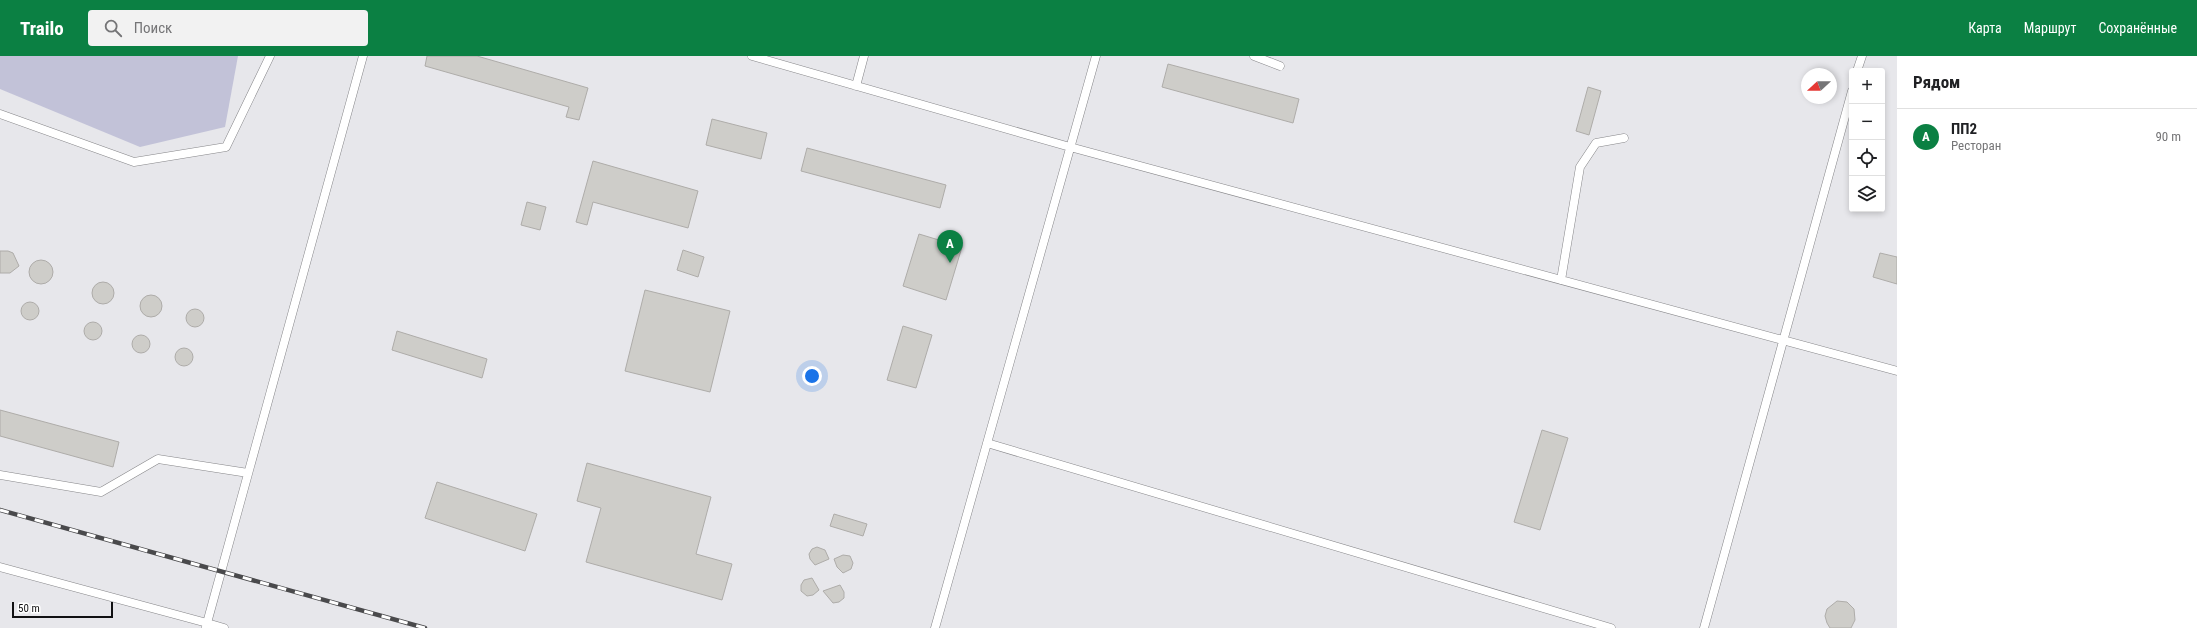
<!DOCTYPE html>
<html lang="ru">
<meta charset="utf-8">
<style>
:root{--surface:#fff;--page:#f2f2f2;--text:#202124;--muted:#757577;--line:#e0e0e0;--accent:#0b8043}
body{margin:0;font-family:"Roboto Condensed",sans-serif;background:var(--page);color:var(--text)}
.controls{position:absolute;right:12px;top:12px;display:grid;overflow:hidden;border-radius:4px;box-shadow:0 2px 6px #0003}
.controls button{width:36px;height:36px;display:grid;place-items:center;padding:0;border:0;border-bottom:1px solid var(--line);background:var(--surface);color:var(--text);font:20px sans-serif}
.compass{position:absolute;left:1801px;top:12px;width:36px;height:36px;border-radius:50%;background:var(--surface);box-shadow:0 2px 6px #0003;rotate:249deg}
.scale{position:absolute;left:12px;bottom:10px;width:101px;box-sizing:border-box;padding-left:4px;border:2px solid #111113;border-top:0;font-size:11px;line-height:14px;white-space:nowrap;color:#111113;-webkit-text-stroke:3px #fff;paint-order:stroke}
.you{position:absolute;left:812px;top:320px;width:14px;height:14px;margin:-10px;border:3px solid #fff;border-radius:50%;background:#1a73e8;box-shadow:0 0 0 6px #1a73e833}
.badge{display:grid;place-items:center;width:26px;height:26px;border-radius:50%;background:var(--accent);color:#fff;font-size:13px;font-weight:700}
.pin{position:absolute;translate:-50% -33px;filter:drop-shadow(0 1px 2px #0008)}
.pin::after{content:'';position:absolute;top:21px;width:14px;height:12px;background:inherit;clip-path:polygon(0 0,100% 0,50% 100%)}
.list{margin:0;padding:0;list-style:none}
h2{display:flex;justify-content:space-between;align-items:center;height:52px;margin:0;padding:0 16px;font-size:17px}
h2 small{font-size:13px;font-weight:400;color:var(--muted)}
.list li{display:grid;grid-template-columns:26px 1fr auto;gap:12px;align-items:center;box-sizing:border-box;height:56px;padding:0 16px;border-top:1px solid var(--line)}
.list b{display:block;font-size:15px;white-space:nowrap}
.list p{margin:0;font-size:13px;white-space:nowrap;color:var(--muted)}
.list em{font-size:13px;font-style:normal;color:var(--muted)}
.icon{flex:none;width:22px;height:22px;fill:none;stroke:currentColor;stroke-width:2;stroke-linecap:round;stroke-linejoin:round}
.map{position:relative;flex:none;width:1897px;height:572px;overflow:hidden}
header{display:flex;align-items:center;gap:24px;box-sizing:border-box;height:56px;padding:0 20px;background:var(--accent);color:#fff}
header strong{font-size:19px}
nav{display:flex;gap:22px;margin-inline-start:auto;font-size:14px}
.search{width:280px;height:36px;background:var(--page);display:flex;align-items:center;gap:10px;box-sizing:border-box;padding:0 14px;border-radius:4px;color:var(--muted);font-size:15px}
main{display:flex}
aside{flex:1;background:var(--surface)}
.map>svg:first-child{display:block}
.green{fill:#c2c2d8}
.building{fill:#cecdc9;stroke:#aeaca9}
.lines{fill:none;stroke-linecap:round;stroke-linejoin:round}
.lane-casing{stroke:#868689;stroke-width:9}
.lane{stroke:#fff;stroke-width:8}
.rail-casing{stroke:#4a4a4c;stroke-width:4.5}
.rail{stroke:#fff;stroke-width:3;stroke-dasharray:9;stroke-linecap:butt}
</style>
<header>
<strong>Trailo</strong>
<div class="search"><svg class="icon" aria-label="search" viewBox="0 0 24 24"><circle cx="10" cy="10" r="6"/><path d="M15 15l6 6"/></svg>Поиск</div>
<nav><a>Карта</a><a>Маршрут</a><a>Сохранённые</a></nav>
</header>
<main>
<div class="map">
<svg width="1897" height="572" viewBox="0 0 1897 572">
<rect width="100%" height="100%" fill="#e7e7eb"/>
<path class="green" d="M 0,0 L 238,0 L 225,71 L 140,91 L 0,33 Z"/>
<path class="building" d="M 427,0 L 477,0 L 588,32 L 579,64 L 566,61 L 569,51 L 425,10 Z
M 1168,8 L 1299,43 L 1293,67 L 1162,31 Z
M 1588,31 L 1601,35 L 1589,79 L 1576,75 Z
M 712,63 L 767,77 L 761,103 L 706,89 Z
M 807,92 L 946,129 L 940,152 L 801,115 Z
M 593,105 L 698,135 L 688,172 L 593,146 L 587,169 L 576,166 Z
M 527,146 L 546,151 L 540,174 L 521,169 Z
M 919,178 L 962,191 L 946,244 L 903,230 Z
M 683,194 L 704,201 L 698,221 L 677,214 Z
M 0,195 L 8,195 L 13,197 L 19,210 L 10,217 L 0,217 Z
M 1880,197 L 1897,201 L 1897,228 L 1873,221 Z
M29 216a12 12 0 1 1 24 0a12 12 0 1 1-24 0Z
M92 237a11 11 0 1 1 22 0a11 11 0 1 1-22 0Z
M 645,234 L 730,255 L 710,336 L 625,315 Z
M140 250a11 11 0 1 1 22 0a11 11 0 1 1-22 0Z
M21 255a9 9 0 1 1 18 0a9 9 0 1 1-18 0Z
M186 262a9 9 0 1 1 18 0a9 9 0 1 1-18 0Z
M84 275a9 9 0 1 1 18 0a9 9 0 1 1-18 0Z
M 903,270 L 932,279 L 916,332 L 887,324 Z
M 397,275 L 487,303 L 482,322 L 392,294 Z
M132 288a9 9 0 1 1 18 0a9 9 0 1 1-18 0Z
M175 301a9 9 0 1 1 18 0a9 9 0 1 1-18 0Z
M 0,354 L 119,386 L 113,411 L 0,380 Z
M 1542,374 L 1568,382 L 1540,474 L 1514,466 Z
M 587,407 L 711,441 L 696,498 L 732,508 L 722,544 L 586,506 L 601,452 L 577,445 Z
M 437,426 L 537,458 L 525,495 L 425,462 Z
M 834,458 L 867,468 L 863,480 L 830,470 Z
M 817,491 L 825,494 L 829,503 L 815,509 L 810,503 L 809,498 L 812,493 Z
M 843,499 L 850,500 L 853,507 L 851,513 L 843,517 L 837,511 L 834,503 Z
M 812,522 L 819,534 L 813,539 L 807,540 L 801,535 L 801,529 L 804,524 Z
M 840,529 L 844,536 L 844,542 L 839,546 L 833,547 L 823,535 Z
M 1837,545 L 1847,546 L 1854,553 L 1855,564 L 1851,572 L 1830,572 L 1827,567 L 1825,560 L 1827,553 Z"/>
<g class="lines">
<defs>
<path id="lane" d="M 752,0 L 1070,91 L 1897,315
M 1254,0 L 1280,10
M 1857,15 L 1862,0
M 856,30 L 864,0
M 0,58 L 134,106 L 226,91 L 270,0
M 1561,224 L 1580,111 L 1596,87 L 1624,82
M 987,387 L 1611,572
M 0,419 L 101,436 L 158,403 L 248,417
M 0,511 L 207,567 L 363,0
M 206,571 L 207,567 L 224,572
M 935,572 L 1096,0
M 1704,572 L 1852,35"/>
</defs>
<use href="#lane" class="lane-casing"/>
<use href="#lane" class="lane"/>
<defs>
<path id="rail" d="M 0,454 L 425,572"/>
</defs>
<use href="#rail" class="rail-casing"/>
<use href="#rail" class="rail"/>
</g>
</svg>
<div class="controls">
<button>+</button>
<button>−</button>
<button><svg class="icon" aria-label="locate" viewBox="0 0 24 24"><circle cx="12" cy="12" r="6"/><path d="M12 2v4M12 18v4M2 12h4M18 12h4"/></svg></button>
<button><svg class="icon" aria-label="layers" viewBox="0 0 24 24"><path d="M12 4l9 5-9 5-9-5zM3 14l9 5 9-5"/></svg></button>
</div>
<svg class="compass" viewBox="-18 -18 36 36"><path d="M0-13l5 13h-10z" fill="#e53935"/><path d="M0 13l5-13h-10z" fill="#757577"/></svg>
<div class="scale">50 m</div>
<div class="you"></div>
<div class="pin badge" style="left:950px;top:207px">A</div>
</div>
<aside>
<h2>Рядом<small></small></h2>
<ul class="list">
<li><span class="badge">A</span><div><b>ПП2</b><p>Ресторан</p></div><em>90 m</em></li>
</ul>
</aside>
</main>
